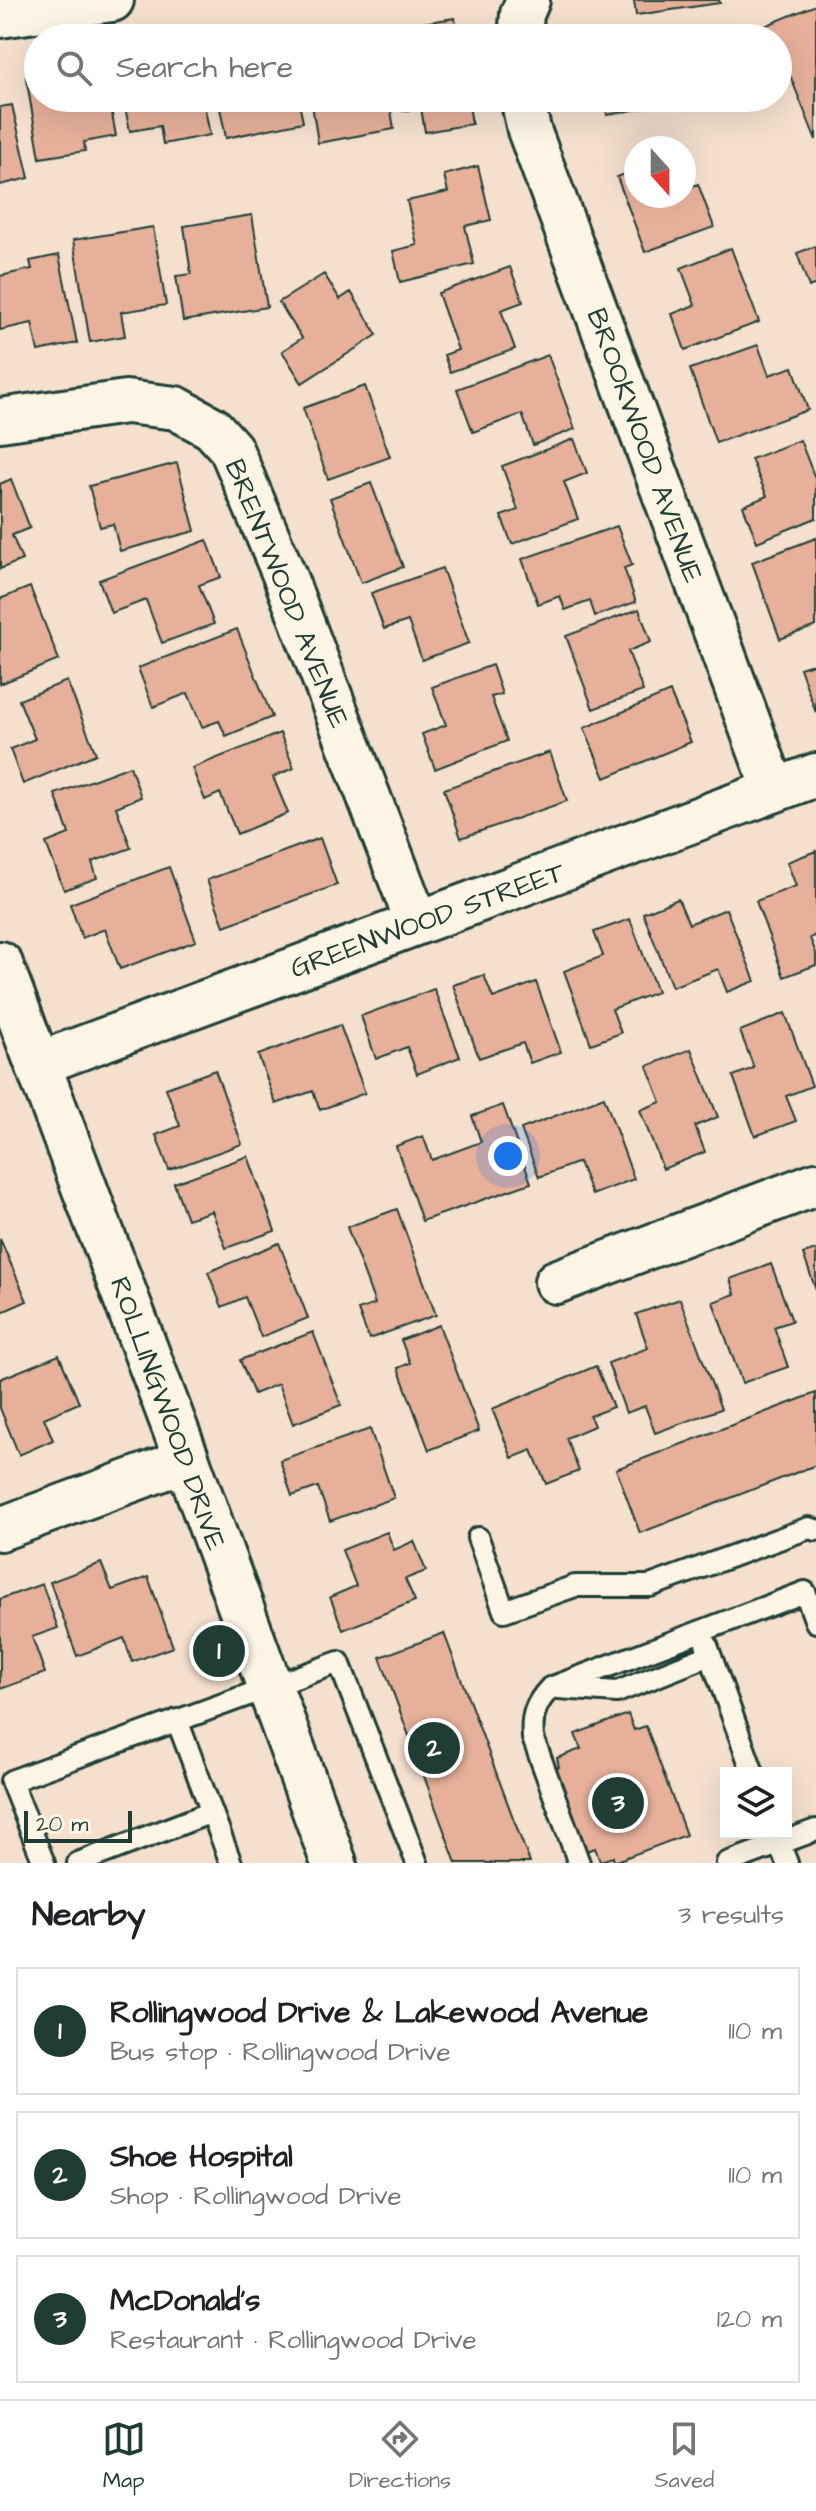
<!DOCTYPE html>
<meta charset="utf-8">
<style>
:root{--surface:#fff;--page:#f2f2f2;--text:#202124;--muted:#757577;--line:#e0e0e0;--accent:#1f3d34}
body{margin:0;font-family:"Architects Daughter",sans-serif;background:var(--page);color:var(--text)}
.controls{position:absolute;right:24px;bottom:24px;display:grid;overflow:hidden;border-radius:0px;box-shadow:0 8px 32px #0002}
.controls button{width:72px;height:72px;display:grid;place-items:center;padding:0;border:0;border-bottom:2px solid var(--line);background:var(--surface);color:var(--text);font:40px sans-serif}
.compass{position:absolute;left:624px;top:136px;width:72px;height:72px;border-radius:50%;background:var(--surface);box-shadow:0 8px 32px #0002;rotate:159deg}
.scale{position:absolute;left:24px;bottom:20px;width:108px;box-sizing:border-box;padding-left:8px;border:4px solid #1f3d34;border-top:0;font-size:22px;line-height:28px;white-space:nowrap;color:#1f3d34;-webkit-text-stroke:6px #fcf5e5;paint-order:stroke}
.you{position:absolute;left:508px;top:1156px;width:28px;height:28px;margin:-20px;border:6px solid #fff;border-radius:50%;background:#1a73e8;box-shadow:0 0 0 12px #1a73e833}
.badge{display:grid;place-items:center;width:52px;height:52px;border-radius:50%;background:var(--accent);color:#fff;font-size:26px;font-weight:700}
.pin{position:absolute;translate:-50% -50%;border:4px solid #fff;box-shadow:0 2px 8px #0006}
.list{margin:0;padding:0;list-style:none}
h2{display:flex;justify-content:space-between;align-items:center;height:104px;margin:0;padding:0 32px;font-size:34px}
h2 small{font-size:26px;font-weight:400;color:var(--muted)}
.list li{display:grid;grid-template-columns:52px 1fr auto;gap:24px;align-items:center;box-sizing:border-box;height:128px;margin:0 16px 16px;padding:0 16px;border:2px solid var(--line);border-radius:0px}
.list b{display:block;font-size:30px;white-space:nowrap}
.list p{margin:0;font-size:26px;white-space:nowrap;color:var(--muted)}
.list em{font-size:26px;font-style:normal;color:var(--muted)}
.icon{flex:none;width:44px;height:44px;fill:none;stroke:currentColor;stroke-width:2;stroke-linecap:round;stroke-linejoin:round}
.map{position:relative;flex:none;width:816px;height:1863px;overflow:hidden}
.search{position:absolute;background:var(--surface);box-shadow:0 8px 32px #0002;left:24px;right:24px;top:24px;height:88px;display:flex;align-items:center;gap:20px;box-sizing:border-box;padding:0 28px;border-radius:44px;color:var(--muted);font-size:30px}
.sheet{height:536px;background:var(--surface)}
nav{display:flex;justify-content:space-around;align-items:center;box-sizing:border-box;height:112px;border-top:2px solid var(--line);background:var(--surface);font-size:22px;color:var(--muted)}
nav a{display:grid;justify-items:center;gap:4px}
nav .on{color:var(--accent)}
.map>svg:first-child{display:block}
.building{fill:#e6b09a;stroke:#1f3d34;stroke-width:2}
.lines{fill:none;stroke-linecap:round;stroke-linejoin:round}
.service-casing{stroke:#1f3d34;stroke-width:26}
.minor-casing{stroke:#1f3d34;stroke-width:48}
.tertiary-casing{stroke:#1f3d34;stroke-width:50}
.service{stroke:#fcf5e5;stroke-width:20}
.minor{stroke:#fcf5e5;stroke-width:42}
.tertiary{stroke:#fcf5e5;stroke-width:44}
.labels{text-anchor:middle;stroke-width:7;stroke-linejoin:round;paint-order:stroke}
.street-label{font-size:28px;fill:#1f3d34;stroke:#fcf5e5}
</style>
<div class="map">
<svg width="816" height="1863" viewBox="0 0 816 1863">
<rect width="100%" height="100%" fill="#f5e0ce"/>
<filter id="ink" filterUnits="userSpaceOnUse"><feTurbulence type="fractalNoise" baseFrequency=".0125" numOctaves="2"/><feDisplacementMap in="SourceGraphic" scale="16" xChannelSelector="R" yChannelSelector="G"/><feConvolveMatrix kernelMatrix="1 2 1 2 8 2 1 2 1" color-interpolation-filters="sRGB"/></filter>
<g filter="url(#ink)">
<path class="building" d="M 634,0 L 719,0 L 720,3 L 636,15 Z
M 816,5 L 816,140 L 787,68 L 778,72 L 778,38 L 746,38 L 745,34 Z
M 455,18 L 458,38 L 412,38 L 409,25 Z
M 375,24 L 378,38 L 300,38 L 300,37 Z
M 641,30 L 643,38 L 599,38 Z
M 38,75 L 38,98 L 109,98 L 116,136 L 84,142 L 85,151 L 40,158 L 26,77 Z
M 123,98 L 203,98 L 210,135 L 163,144 L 160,126 L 130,131 Z
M 218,98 L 298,98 L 303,122 L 226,138 Z
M 311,98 L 389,98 L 394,129 L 318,143 Z
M 401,98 L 468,98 L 472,124 L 425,132 L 421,108 L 403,111 Z
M 604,98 L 691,98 L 691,99 L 607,115 Z
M 12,105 L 29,178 L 0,185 L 0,107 Z
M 478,166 L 491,220 L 465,226 L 474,264 L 400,282 L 393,251 L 417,245 L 407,201 L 448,192 L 444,175 Z
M 636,170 L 636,196 L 684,196 L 684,189 L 698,184 L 714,227 L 645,252 L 617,177 Z
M 252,215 L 267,307 L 183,321 L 176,276 L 191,274 L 184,226 Z
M 153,227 L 166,305 L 121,312 L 125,336 L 90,342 L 73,240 Z
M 816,246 L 816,284 L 809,287 L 797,253 Z
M 731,248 L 759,322 L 685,350 L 672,314 L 695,305 L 681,268 Z
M 59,255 L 77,343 L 38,351 L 32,323 L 0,330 L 0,276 L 32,269 L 30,261 Z
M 510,267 L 523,302 L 501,310 L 515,349 L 450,372 L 444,355 L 458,350 L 438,293 Z
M 324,274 L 340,299 L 351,292 L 377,335 L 302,383 L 282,351 L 302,338 L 279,302 Z
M 758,345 L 769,375 L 793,367 L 808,410 L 716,443 L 690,369 Z
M 548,355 L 575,429 L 533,445 L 522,414 L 473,432 L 457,389 Z
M 365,386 L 390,457 L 328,479 L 303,408 Z
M 574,439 L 587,473 L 564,482 L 578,519 L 512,544 L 501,516 L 518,510 L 502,466 Z
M 800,440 L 816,481 L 816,518 L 757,542 L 743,506 L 767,496 L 751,459 Z
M 177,463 L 195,531 L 120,551 L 113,524 L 100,527 L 89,486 Z
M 11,479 L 30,528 L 12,535 L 22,560 L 0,569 L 0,484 Z
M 371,483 L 403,567 L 361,583 L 330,498 Z
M 617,526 L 632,565 L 624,568 L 636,602 L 595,616 L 590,601 L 565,610 L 560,596 L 538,604 L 522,559 Z
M 816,538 L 816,626 L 780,639 L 752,562 Z
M 207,540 L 221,577 L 199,585 L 214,624 L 162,643 L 146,600 L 111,613 L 99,580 Z
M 442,568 L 469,643 L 422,660 L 408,621 L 384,629 L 371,593 Z
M 30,587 L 59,660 L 0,684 L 0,599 Z
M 639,609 L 651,642 L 628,651 L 643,691 L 593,709 L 566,636 Z
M 237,629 L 272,717 L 226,736 L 219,721 L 202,727 L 188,693 L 153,707 L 138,668 Z
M 816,663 L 816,713 L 800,668 Z
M 492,665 L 502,694 L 491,697 L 507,741 L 435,769 L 422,734 L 446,725 L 432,687 Z
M 67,681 L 96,754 L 23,784 L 10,749 L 35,739 L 19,700 Z
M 670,692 L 691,742 L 605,778 L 584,728 Z
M 280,733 L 294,768 L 273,777 L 288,813 L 237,834 L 220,793 L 205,800 L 192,768 Z
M 550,752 L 567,801 L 461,838 L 444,789 Z
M 130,766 L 141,797 L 116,807 L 131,848 L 92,862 L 97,878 L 64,890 L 46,843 L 69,834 L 55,794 Z
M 320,838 L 337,885 L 224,926 L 207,880 Z
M 816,851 L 816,935 L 810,938 L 816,953 L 816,965 L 784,977 L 756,901 L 796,886 L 787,862 Z
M 169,867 L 196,941 L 120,969 L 105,929 L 82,938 L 70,904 Z
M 678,899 L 689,924 L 726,909 L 755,981 L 727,992 L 718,969 L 672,987 L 643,913 Z
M 630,919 L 657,992 L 612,1009 L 621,1033 L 591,1044 L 564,971 L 603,956 L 594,932 Z
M 484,975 L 493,998 L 536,982 L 561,1052 L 530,1063 L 523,1043 L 479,1058 L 453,985 Z
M 434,989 L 460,1057 L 417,1074 L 407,1047 L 376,1059 L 361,1016 Z
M 785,1013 L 812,1086 L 786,1096 L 796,1121 L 755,1136 L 733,1076 L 754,1068 L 740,1031 Z
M 340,1025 L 365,1093 L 320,1110 L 313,1091 L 276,1104 L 258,1055 Z
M 691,1049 L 718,1117 L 695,1126 L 705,1152 L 663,1169 L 640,1110 L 661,1102 L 647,1066 Z
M 215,1070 L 242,1144 L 169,1170 L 156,1135 L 180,1126 L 166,1088 Z
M 604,1097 L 634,1179 L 592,1195 L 579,1162 L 539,1177 L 521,1129 Z
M 503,1105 L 531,1183 L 422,1221 L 396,1146 L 423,1136 L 432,1160 L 481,1142 L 472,1116 Z
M 248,1156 L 275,1231 L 226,1248 L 212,1211 L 187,1219 L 174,1183 Z
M 397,1209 L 436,1315 L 369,1339 L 358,1310 L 375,1304 L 347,1227 Z
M 0,1239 L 27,1301 L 0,1313 Z
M 279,1243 L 308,1318 L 261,1337 L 245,1297 L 222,1307 L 208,1272 Z
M 816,1250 L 816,1290 L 803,1254 Z
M 771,1264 L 792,1321 L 774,1327 L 788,1367 L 742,1383 L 713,1302 L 735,1294 L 730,1279 Z
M 680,1299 L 721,1409 L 655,1433 L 645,1406 L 626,1413 L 608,1363 L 648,1348 L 636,1314 Z
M 439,1325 L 479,1431 L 429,1450 L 398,1368 L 410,1363 L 401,1340 Z
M 313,1332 L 341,1405 L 293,1424 L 278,1384 L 254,1394 L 240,1360 Z
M 59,1355 L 79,1403 L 44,1418 L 53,1440 L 19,1455 L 0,1408 L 0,1379 Z
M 596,1366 L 613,1407 L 590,1416 L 594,1426 L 566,1438 L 579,1471 L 546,1484 L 532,1450 L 512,1458 L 492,1409 Z
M 816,1393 L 816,1465 L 640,1533 L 616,1469 Z
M 370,1429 L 394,1498 L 330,1521 L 318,1487 L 292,1496 L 280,1460 Z
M 387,1532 L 394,1550 L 414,1541 L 426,1571 L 405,1579 L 415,1601 L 343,1630 L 330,1597 L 356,1586 L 342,1550 Z
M 101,1563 L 112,1590 L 148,1577 L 173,1647 L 132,1662 L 124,1638 L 77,1656 L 50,1582 Z
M 42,1584 L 58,1628 L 32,1637 L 45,1673 L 0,1689 L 0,1599 Z
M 444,1633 L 530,1863 L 456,1863 L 380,1657 Z
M 628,1714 L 634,1730 L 646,1726 L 686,1835 L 614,1862 L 613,1857 L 600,1861 L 595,1848 L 580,1853 L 548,1771 L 559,1767 L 557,1758 L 581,1749 L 575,1734 Z"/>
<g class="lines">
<defs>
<path id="service" d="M 478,1538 L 504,1611 L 575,1586 L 650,1586 L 809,1528 L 816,1530
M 706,1643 L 753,1773
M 558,1688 L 617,1692 L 710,1655
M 177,1720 L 231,1863
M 775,1833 L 787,1863
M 44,1863 L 11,1781 L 339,1662 L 417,1863
M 78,1863 L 212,1812
M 579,1863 L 533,1738 C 531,1716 535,1704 550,1688 L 805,1592 L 816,1622
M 727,1863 L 816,1830"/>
<path id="minor" d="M 0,16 L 112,0
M 520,38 L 522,14 L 528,0
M 522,98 L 529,130 L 774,790
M 0,420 L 126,402 L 176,408 L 212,428 L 231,449 L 285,577 L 417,923
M 38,1064 L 816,775
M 556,1282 L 816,1184
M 0,1529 L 187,1460"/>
<path id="tertiary" d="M 0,964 L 187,1460 L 334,1863"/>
</defs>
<use href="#service" class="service-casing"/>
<use href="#minor" class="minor-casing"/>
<use href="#tertiary" class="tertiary-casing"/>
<use href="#service" class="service"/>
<use href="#minor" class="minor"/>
<use href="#tertiary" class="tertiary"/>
</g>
</g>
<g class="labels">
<g class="street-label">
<text transform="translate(646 445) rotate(70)" y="10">BROOKWOOD AVENUE</text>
<text transform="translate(288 593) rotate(68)" y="10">BRENTWOOD AVENUE</text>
<text transform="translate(427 919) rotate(-20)" y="10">GREENWOOD STREET</text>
<text transform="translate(169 1413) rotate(70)" y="10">ROLLINGWOOD DRIVE</text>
</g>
</g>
</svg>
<div class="controls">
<button><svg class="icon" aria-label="layers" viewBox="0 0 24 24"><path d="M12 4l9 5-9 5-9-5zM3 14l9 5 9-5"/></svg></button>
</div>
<svg class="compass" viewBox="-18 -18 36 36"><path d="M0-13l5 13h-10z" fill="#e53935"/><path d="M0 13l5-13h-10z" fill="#757577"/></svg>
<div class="scale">20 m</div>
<div class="you"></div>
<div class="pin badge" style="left:219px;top:1651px">1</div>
<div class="pin badge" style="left:434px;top:1748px">2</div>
<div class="pin badge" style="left:618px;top:1803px">3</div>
<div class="search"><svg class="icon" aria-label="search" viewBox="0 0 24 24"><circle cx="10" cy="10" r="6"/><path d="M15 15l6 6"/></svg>Search here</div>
</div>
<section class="sheet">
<h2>Nearby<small>3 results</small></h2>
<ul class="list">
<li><span class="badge">1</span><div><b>Rollingwood Drive &amp; Lakewood Avenue</b><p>Bus stop · Rollingwood Drive</p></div><em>110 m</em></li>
<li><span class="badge">2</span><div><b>Shoe Hospital</b><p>Shop · Rollingwood Drive</p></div><em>110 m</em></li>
<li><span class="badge">3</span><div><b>McDonald's</b><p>Restaurant · Rollingwood Drive</p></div><em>120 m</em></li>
</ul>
</section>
<nav>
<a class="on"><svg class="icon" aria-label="map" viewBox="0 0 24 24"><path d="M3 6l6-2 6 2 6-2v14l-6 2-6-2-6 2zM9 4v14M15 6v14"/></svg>Map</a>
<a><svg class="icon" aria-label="directions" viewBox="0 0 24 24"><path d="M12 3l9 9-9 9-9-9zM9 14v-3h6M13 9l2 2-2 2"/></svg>Directions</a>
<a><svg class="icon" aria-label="saved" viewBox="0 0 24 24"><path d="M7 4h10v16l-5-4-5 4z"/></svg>Saved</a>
</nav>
